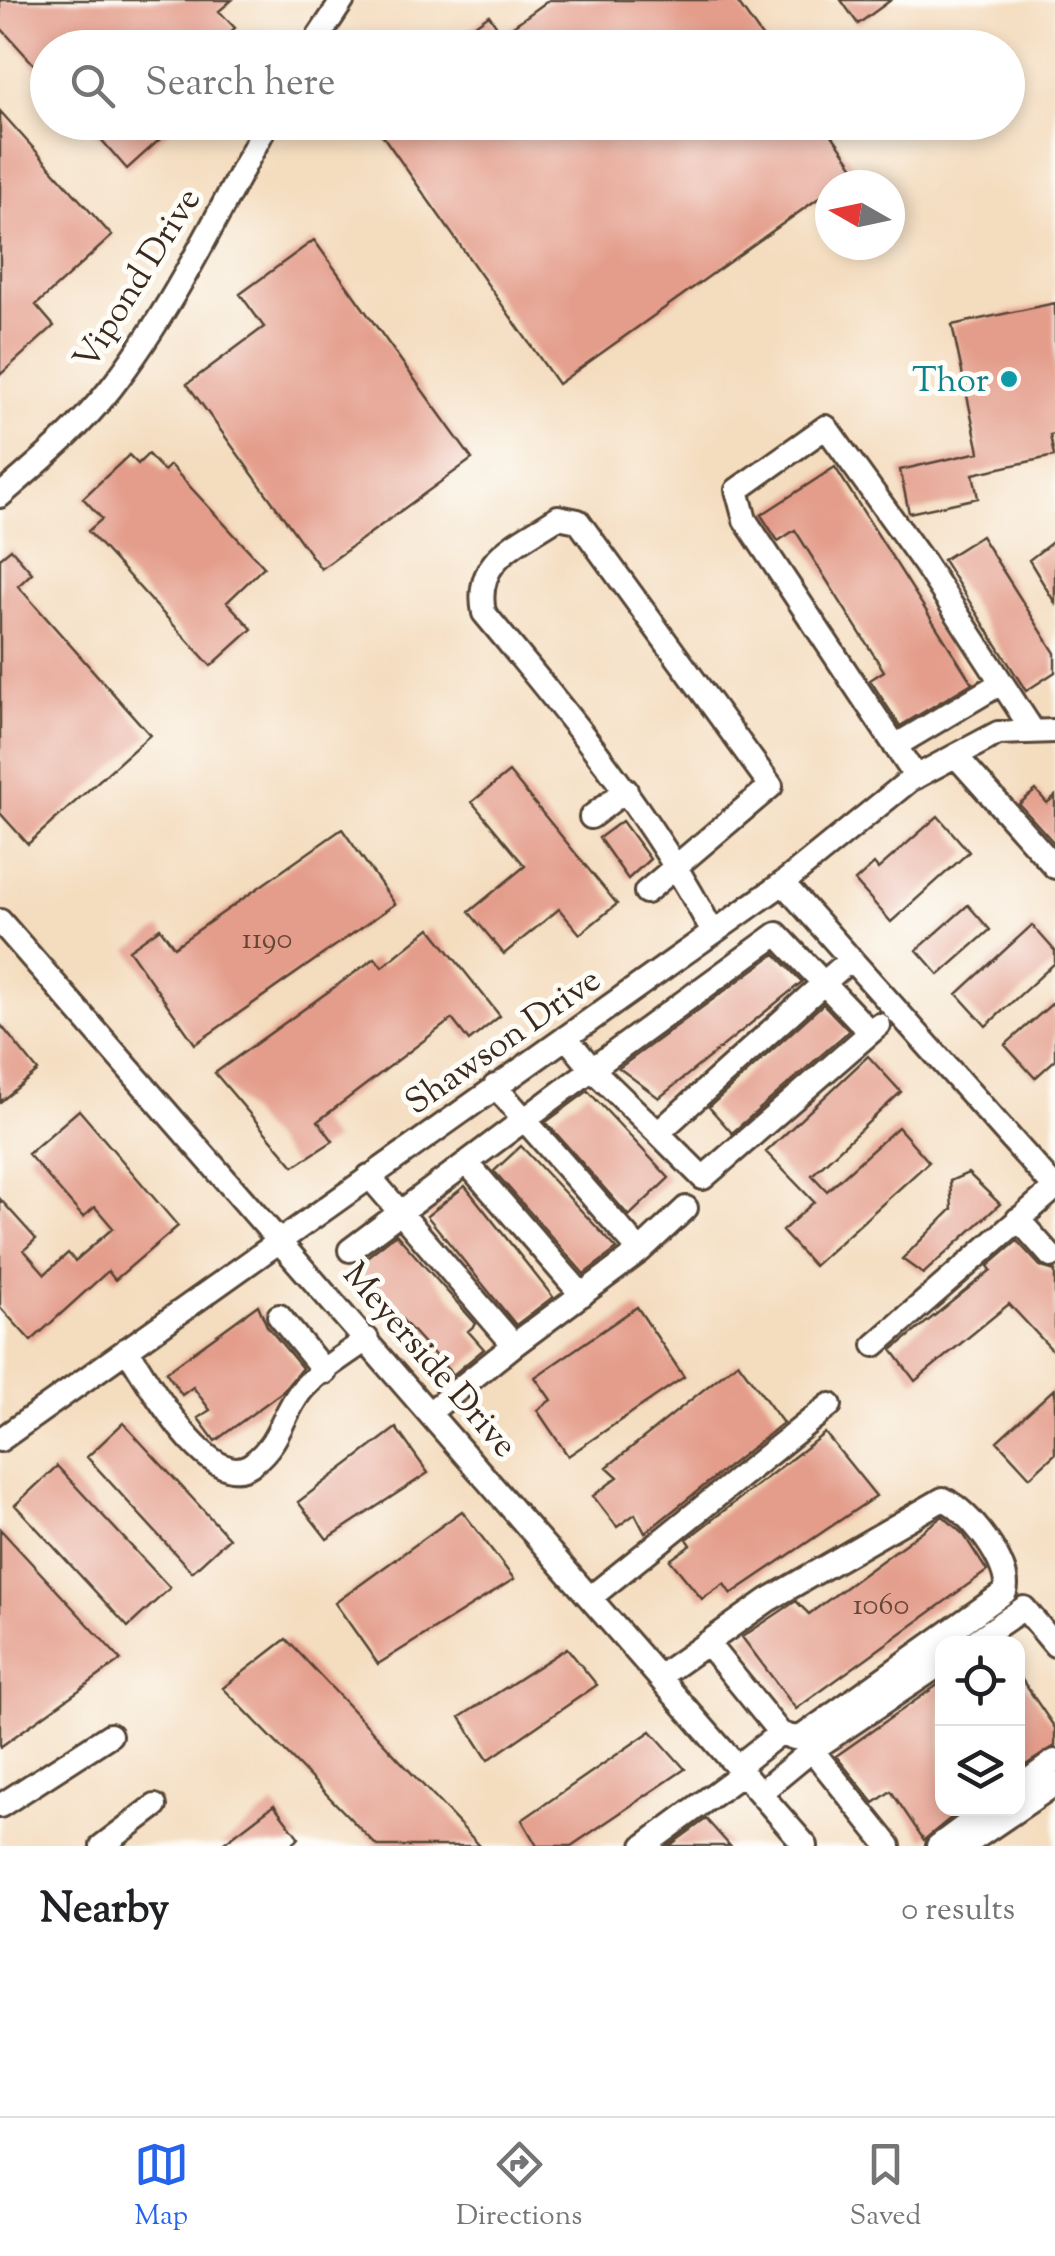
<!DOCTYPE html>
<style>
:root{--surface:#fff;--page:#f2f2f2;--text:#202124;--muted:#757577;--line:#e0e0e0;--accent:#2563eb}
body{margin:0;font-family:"Sorts Mill Goudy",serif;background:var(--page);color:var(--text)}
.controls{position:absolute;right:30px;bottom:30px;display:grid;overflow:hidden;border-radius:20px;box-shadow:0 5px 15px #0003}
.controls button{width:90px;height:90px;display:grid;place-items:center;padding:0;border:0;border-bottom:2px solid var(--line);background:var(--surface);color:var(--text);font:50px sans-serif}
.compass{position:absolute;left:815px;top:170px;width:90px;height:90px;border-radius:50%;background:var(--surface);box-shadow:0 5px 15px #0003;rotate:279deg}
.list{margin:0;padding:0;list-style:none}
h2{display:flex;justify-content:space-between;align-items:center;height:130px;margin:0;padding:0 40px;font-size:42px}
h2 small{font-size:32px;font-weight:400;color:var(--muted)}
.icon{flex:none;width:55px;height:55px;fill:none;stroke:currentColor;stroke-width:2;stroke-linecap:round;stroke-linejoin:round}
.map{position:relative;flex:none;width:1055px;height:1846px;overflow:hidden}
.search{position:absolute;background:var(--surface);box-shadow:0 5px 15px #0003;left:30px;right:30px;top:30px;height:110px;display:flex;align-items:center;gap:25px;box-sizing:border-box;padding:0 35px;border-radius:55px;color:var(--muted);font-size:38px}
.sheet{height:270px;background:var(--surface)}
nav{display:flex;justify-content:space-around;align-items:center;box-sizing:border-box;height:140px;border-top:2px solid var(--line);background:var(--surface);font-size:28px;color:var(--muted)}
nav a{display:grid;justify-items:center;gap:5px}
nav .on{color:var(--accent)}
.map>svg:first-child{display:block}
.building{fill:#e49d8b}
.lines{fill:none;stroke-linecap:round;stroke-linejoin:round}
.minor-casing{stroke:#574536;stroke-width:28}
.minor{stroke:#fff;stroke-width:22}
.culture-dot{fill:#0f9aa8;stroke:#fdfcf7;stroke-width:4}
.labels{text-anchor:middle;stroke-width:10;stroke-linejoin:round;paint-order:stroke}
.number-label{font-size:30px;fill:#654739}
.street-label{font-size:35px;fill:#3b2a1e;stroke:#fdfcf7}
.culture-label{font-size:35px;fill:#0d838f;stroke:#fdfcf7;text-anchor:end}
</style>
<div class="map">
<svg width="1055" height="1846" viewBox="0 0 1055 1846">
<rect width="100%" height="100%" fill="#fdfcf7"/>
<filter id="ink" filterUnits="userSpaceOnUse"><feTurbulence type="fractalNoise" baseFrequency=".01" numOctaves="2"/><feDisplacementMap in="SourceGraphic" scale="20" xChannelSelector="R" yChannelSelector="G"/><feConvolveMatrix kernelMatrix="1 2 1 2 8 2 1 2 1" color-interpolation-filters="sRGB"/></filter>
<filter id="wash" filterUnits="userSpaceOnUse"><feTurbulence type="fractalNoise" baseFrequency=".0048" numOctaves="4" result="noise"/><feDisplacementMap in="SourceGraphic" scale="40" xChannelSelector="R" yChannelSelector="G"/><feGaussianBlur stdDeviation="2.25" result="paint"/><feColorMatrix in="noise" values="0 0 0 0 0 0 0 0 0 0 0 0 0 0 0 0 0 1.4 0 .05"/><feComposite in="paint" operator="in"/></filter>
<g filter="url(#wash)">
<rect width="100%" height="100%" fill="#f4dcbe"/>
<g id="blocks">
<path class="building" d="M 0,0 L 232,0 L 219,11 L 235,28 L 213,48 L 48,48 L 48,80 L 0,27 Z
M 549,0 L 736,0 L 770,48 L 443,48 L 489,15 L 502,34 Z
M 841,0 L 891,0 L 858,24 Z
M 0,111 L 112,236 L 36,305 L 54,326 L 0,375 Z
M 86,122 L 179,122 L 127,169 Z
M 373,122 L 823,122 L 857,171 L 830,185 L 830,190 L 558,384 Z
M 314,240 L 472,459 L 321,569 L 187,384 L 264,327 L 240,294 Z
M 1055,303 L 1055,434 L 1050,435 L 1054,456 L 973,474 L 978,498 L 909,513 L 900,470 L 979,452 L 952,325 Z
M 148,454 L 164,471 L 170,465 L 264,567 L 227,602 L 252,629 L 211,666 L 88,531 L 102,519 L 83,498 L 129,455 L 138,464 Z
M 835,467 L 972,683 L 900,726 L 870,680 L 884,671 L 795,530 L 778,541 L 761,515 Z
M 981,536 L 1055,653 L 1055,672 L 1026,691 L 943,560 Z
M 1055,540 L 1055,603 L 1029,560 Z
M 11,549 L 32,573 L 18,586 L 150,735 L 28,844 L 0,813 L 0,558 Z
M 509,772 L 617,904 L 580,934 L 559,909 L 504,954 L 469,912 L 525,866 L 472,802 Z
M 1036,790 L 1047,803 L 1055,796 L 1055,844 L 1019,804 Z
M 938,816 L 969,852 L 891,922 L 855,881 L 874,864 L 878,869 Z
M 622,821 L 650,859 L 628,879 L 599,838 Z
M 342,829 L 395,904 L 195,1044 L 129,950 L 160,928 L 174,947 Z
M 968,905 L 990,930 L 939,975 L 917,950 Z
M 1032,925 L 1055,951 L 1055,963 L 986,1026 L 957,994 Z
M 430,928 L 500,1016 L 469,1041 L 452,1019 L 318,1121 L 333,1141 L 294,1166 L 215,1073 L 375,958 L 382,967 Z
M 775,954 L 802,982 L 659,1098 L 619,1068 Z
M 1055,1001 L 1055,1060 L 1035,1078 L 1005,1045 Z
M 823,1004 L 849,1031 L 732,1133 L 709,1107 Z
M 0,1024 L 38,1071 L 0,1102 Z
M 868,1056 L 901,1092 L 812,1175 L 827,1191 L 898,1127 L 929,1162 L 814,1266 L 782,1231 L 814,1202 L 766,1152 Z
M 588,1091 L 669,1178 L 629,1216 L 546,1122 Z
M 79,1110 L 178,1226 L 115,1280 L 108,1271 L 31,1341 L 0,1307 L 0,1199 L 36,1239 L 24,1250 L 45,1274 L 68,1253 L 75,1261 L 113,1228 L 95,1207 L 83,1217 L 28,1154 Z
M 521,1146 L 617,1249 L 584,1274 L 494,1171 Z
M 968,1173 L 1000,1204 L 923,1274 L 902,1259 L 952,1209 L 950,1181 Z
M 465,1186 L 553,1297 L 516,1325 L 427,1216 Z
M 396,1234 L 476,1324 L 468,1331 L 484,1349 L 453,1375 L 354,1267 Z
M 1017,1241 L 1041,1267 L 1055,1271 L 1055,1353 L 1009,1304 L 915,1381 L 892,1350 L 991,1270 L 988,1266 Z
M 258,1305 L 267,1326 L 302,1368 L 282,1392 L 215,1441 L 198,1418 L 210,1410 L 193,1387 L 182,1395 L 166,1372 Z
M 637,1307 L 684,1377 L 568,1456 L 537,1410 L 551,1400 L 535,1377 Z
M 738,1362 L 783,1423 L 645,1533 L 635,1514 L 617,1527 L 593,1496 L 618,1477 L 607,1467 Z
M 1055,1388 L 1055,1454 L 1030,1477 L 997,1441 Z
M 123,1423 L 229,1538 L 192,1572 L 87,1457 Z
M 396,1428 L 428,1473 L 327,1539 L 298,1502 Z
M 825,1433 L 876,1496 L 731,1594 L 724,1584 L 702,1599 L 670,1560 L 691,1545 L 687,1539 Z
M 57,1466 L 170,1588 L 128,1627 L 15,1505 Z
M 462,1511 L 514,1579 L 378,1664 L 335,1603 Z
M 943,1516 L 964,1535 L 987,1571 L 796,1709 L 742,1637 L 796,1601 L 809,1614 Z
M 0,1529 L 121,1660 L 0,1747 Z
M 286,1639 L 480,1846 L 377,1846 L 223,1688 Z
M 567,1648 L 597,1685 L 488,1760 L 460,1717 Z
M 1018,1674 L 1055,1728 L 1055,1746 L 1018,1770 Z
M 942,1682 L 942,1808 L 963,1808 L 924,1840 L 891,1791 L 874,1803 L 836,1756 Z
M 651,1731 L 685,1769 L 571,1846 L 537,1846 L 522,1820 Z
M 274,1805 L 299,1838 L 289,1846 L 220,1846 Z
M 706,1819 L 730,1846 L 669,1846 Z"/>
</g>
</g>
<g filter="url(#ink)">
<use href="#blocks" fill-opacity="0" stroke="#574536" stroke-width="2.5"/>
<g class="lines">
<defs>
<path id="minor" d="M 311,48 L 343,0
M 0,496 C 39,462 78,430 111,388 C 173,308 219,211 268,122
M 895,746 L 1001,683
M 956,756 L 1055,867
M 916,777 L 745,520 L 737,490 L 826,427 L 924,563 L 1033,731
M 591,817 L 626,790
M 783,883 L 1055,1188
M 646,892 L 771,786 L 578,521 L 558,517 C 518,544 473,558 484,613 C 569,715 652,815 713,933
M 0,921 L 806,1846
M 851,959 L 825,982 L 658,1133 L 592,1069 L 777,934 L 870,1032
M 658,1133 L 703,1178 L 879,1025
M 468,1164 L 582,1295
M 369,1176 L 514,1345 L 640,1251 L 495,1086
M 1018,1219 L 1051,1256
M 350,1250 L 592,1069 L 566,1037
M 640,1251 L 686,1208
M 279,1316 L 325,1372
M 875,1345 L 1055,1188
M 127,1349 C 146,1378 211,1497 253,1463 C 281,1441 281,1417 300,1392 C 316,1372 346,1355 367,1339
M 430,1412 L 514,1345
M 0,1440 L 783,883 L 910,780 L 998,733 L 1055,731
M 591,1597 L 830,1405
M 707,1643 L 780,1733
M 971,1644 L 1024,1608 L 1055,1645
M 659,1677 L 768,1600 L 943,1499 C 967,1508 1013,1566 1005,1592 L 803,1736 L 794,1738 L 780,1733 L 737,1767
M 1018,1788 L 1055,1761
M 760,1793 L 812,1750
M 0,1806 L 110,1735
M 102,1846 L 155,1806
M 644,1846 L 743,1773
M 889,1846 L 812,1750 L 942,1663
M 938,1846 L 989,1808
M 964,1846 L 1055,1784"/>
</defs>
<use href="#minor" class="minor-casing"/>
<use href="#minor" class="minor"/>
</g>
</g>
<circle class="culture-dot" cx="1009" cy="379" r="10"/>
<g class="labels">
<g class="number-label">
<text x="267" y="948">1190</text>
<text x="881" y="1614">1060</text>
</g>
<g class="street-label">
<text transform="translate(136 278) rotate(-58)" y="12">Vipond Drive</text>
<text transform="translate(502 1040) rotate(-35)" y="12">Shawson Drive</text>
<text transform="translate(431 1359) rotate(49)" y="12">Meyerside Drive</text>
</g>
<g class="culture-label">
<text x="989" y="391">Thor</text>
</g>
</g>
</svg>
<div class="controls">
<button><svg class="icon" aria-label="locate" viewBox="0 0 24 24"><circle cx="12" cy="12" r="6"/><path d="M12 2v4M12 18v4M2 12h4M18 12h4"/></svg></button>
<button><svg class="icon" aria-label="layers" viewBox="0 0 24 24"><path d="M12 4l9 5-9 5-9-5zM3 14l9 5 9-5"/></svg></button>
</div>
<svg class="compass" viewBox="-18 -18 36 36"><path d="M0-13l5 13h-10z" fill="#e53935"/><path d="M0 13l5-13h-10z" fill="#757577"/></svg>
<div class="search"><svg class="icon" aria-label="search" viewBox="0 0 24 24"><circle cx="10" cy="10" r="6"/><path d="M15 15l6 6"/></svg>Search here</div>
</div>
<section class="sheet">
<h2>Nearby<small>0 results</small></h2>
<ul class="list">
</ul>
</section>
<nav>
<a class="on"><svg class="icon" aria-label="map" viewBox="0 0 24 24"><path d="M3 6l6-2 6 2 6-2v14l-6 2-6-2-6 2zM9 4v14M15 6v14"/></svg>Map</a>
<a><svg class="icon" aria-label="directions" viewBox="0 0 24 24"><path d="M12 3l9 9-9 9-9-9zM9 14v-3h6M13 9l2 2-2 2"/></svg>Directions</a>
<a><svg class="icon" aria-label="saved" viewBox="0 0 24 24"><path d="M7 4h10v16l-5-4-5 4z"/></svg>Saved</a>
</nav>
